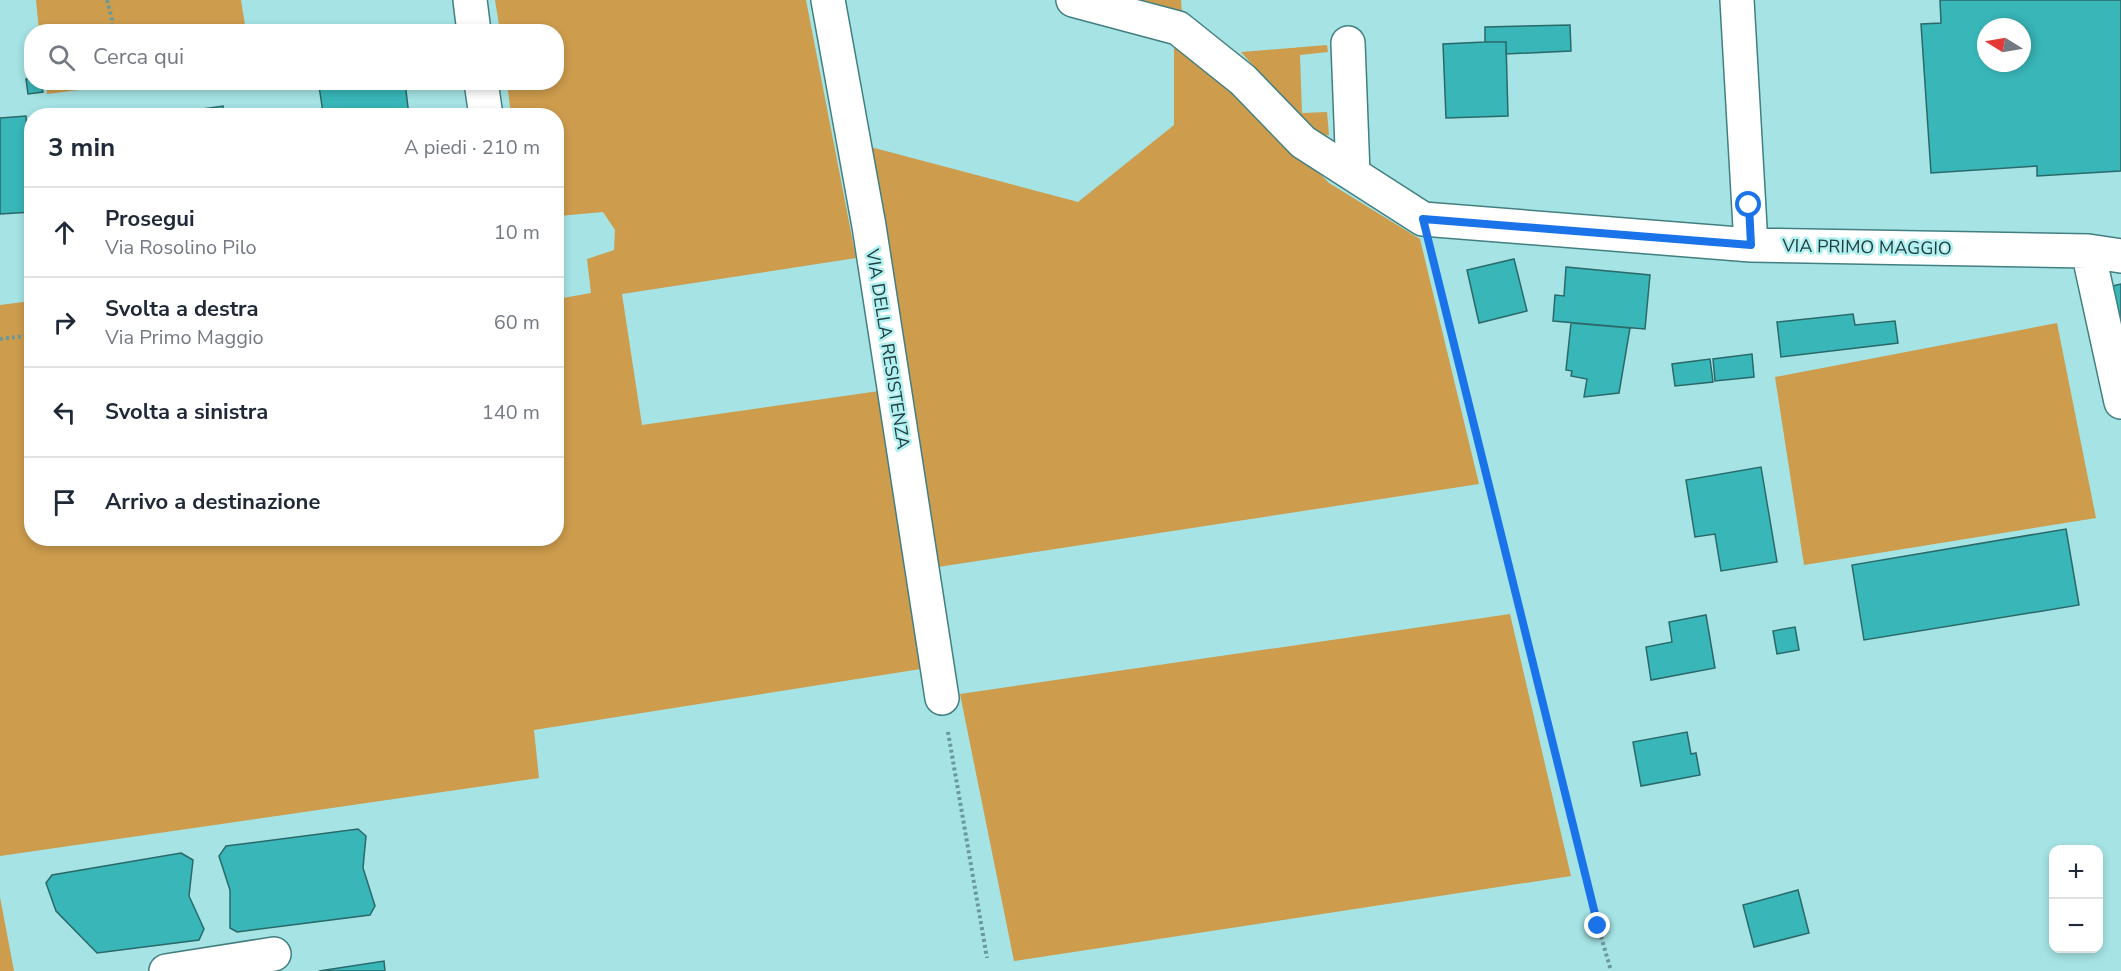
<!DOCTYPE html>
<html lang="it">
<meta charset="utf-8">
<style>
:root{--surface:#fff;--page:#f6f6f7;--text:#1f2937;--muted:#747a83;--line:#e0e1e3}
body{margin:0;font-family:"Nunito Sans",sans-serif;background:var(--page);color:var(--text)}
.controls{position:absolute;right:18px;bottom:18px;display:grid;overflow:hidden;border-radius:12px;box-shadow:0 3px 9px #0003}
.controls button{width:54px;height:54px;display:grid;place-items:center;padding:0;border:0;border-bottom:2px solid var(--line);background:var(--surface);color:var(--text);font:30px sans-serif}
.compass{position:absolute;left:1977px;top:18px;width:54px;height:54px;border-radius:50%;background:var(--surface);box-shadow:0 3px 9px #0003;rotate:281deg}
.stop{position:absolute;width:18px;height:18px;margin:-14px;border:4px solid #1a73e8;border-radius:50%;background:#fff}
.stop.end{background:#1a73e8;border-color:#fff;box-shadow:0 2px 6px #0008}
.list{margin:0;padding:0;list-style:none}
h2{display:flex;justify-content:space-between;align-items:center;height:78px;margin:0;padding:0 24px;font-size:26px}
h2 small{font-size:20px;font-weight:400;color:var(--muted)}
.list li{display:grid;grid-template-columns:39px 1fr auto;gap:18px;align-items:center;box-sizing:border-box;height:90px;padding:0 24px;border-top:2px solid var(--line)}
.list b{display:block;font-size:22px;white-space:nowrap}
.list p{margin:0;font-size:20px;white-space:nowrap;color:var(--muted)}
.list em{font-size:20px;font-style:normal;color:var(--muted)}
.icon{flex:none;width:33px;height:33px;fill:none;stroke:currentColor;stroke-width:2;stroke-linecap:round;stroke-linejoin:round}
.map{position:relative;flex:none;width:2121px;height:971px;overflow:hidden}
.search{position:absolute;background:var(--surface);box-shadow:0 3px 9px #0003;left:24px;top:24px;width:540px;height:66px;display:flex;align-items:center;gap:15px;box-sizing:border-box;padding:0 21px;border-radius:24px;color:var(--muted);font-size:22px}
.panel{position:absolute;background:var(--surface);box-shadow:0 3px 9px #0003;left:24px;top:108px;width:540px;height:438px;border-radius:24px}
.map>svg:first-child{display:block}
.green{fill:#cd9c4d}
.building{fill:#39b6b8;stroke:#2a696a;stroke-width:1.5;fill-rule:evenodd}
.lines{fill:none;stroke-linecap:round;stroke-linejoin:round}
.minor-casing{stroke:#427f80;stroke-width:36}
.path{stroke:#6b999a;stroke-width:4;stroke-dasharray:3 3;stroke-linecap:butt}
.minor{stroke:#fff;stroke-width:33}
.route{stroke:#1a73e8;stroke-width:8}
.labels{text-anchor:middle;stroke-width:5;stroke-linejoin:round;paint-order:stroke}
.street-label{font-size:18px;fill:#233d3e;stroke:#b1f1f1}
</style>
<div class="map">
<svg width="2121" height="971" viewBox="0 0 2121 971">
<rect width="100%" height="100%" fill="#a5e3e4"/>
<path class="green" d="M 36,0 L 241,0 L 246,31 L 39,31 Z
M 495,0 L 806,0 L 856,258 L 622,294 L 642,425 L 879,391 L 927,668 L 534,730 L 539,778 L 0,856 L 0,305 L 31,301 L 32,538 L 556,538 L 557,299 L 591,293 L 587,259 L 614,250 L 615,230 L 603,212 L 559,216 L 557,214 L 556,116 L 511,115 L 507,83 L 556,82 L 556,32 L 500,31 Z
M 1134,0 L 1181,0 L 1182,12 Z
M 1174,41 L 1239,90 L 1329,183 L 1420,239 L 1479,484 L 938,567 L 863,145 L 1078,202 L 1174,125 Z
M 1327,45 L 1328,52 L 1300,55 L 1302,113 L 1327,112 L 1329,135 L 1322,136 L 1311,131 L 1241,52 Z
M 46,82 L 134,82 L 134,83 L 47,94 Z
M 2057,323 L 2096,518 L 1804,565 L 1775,377 Z
M 1510,614 L 1571,876 L 1014,961 L 960,694 Z
M 0,897 L 14,971 L 0,971 Z"/>
<path class="building" d="M 1940,0 L 2121,0 L 2121,171 L 2037,176 L 2037,166 L 1931,173 L 1921,24 L 1941,23 ZM 1986,27 L 2022,27 L 2022,63 L 1986,63 Z
M 1570,25 L 1571,51 L 1506,54 L 1506,42 L 1485,42 L 1485,27 Z
M 1485,42 L 1506,42 L 1508,116 L 1446,118 L 1443,44 Z
M 26,79 L 32,79 L 32,82 L 41,82 L 43,92 L 28,94 Z
M 349,82 L 405,82 L 409,116 L 307,116 L 323,113 L 319,86 Z
M 223,106 L 224,116 L 153,116 Z
M 26,116 L 32,212 L 0,214 L 0,118 Z
M 1514,259 L 1527,311 L 1479,323 L 1467,270 Z
M 1566,267 L 1650,275 L 1645,329 L 1553,321 L 1555,295 L 1564,296 Z
M 2121,284 L 2121,337 L 2108,287 Z
M 1853,314 L 1855,325 L 1895,321 L 1898,343 L 1781,357 L 1777,322 Z
M 1571,323 L 1630,328 L 1619,393 L 1584,397 L 1587,379 L 1571,376 L 1572,371 L 1566,370 Z
M 1752,354 L 1754,377 L 1715,381 L 1713,359 Z
M 1710,359 L 1713,382 L 1675,386 L 1672,364 Z
M 1761,467 L 1777,562 L 1721,571 L 1715,534 L 1695,537 L 1686,480 Z
M 2066,529 L 2079,605 L 1864,640 L 1852,565 Z
M 1706,615 L 1715,668 L 1651,680 L 1646,647 L 1672,642 L 1669,622 Z
M 1795,627 L 1799,650 L 1777,654 L 1773,631 Z
M 1687,732 L 1691,754 L 1696,753 L 1700,775 L 1641,786 L 1633,742 Z
M 358,829 L 366,836 L 363,868 L 375,906 L 370,915 L 237,932 L 230,928 L 230,890 L 219,856 L 226,846 Z
M 181,853 L 193,860 L 189,896 L 204,929 L 199,940 L 97,953 L 56,911 L 46,883 L 52,875 Z
M 1798,890 L 1809,933 L 1754,947 L 1743,905 Z
M 384,961 L 385,971 L 319,971 Z"/>
<g class="lines">
<defs>
<path id="minor" d="M 470,0 L 474,32
M 828,0 L 869,226 L 942,698
M 1073,0 L 1178,28 L 1243,80 L 1303,142 L 1423,219 L 1751,245 L 2088,251 L 2121,256
M 1737,0 L 1751,245
M 1348,43 L 1353,174
M 481,82 L 486,116
M 2088,251 L 2121,402
M 166,971 L 274,954"/>
</defs>
<use href="#minor" class="minor-casing"/>
<path class="path" d="M 107,0 L 112,20 L 112,32
M 1432,255 L 1598,926 L 1611,971
M 0,339 L 32,335
M 948,732 L 987,958"/>
<use href="#minor" class="minor"/>
</g>
<g class="lines">
<path class="route" d="M 1598,926 L 1423,219 L 1751,245 L 1749,205"/>
</g>
<g class="labels">
<g class="street-label">
<text transform="translate(1867 247) rotate(1)" y="6">VIA PRIMO MAGGIO</text>
<text transform="translate(888 349) rotate(81)" y="6">VIA DELLA RESISTENZA</text>
</g>
</g>
</svg>
<div class="controls">
<button>+</button>
<button>−</button>
</div>
<svg class="compass" viewBox="-18 -18 36 36"><path d="M0-13l5 13h-10z" fill="#e53935"/><path d="M0 13l5-13h-10z" fill="#747a83"/></svg>
<div class="stop" style="left:1749px;top:205px"></div>
<div class="stop end" style="left:1598px;top:926px"></div>
<div class="search"><svg class="icon" aria-label="search" viewBox="0 0 24 24"><circle cx="10" cy="10" r="6"/><path d="M15 15l6 6"/></svg>Cerca qui</div>
<section class="panel">
<h2>3 min<small>A piedi · 210 m</small></h2>
<ul class="list">
<li><svg class="icon" aria-label="ahead" viewBox="0 0 24 24"><path d="M12 20V5M6 11l6-6 6 6"/></svg><div><b>Prosegui</b><p>Via Rosolino Pilo</p></div><em>10 m</em></li>
<li><svg class="icon" aria-label="right" viewBox="0 0 24 24"><path d="M7 20v-9h11M14 6l5 5-5 5"/></svg><div><b>Svolta a destra</b><p>Via Primo Maggio</p></div><em>60 m</em></li>
<li><svg class="icon" aria-label="left" viewBox="0 0 24 24"><path d="M17 20v-9H6M10 6l-5 5 5 5"/></svg><div><b>Svolta a sinistra</b></div><em>140 m</em></li>
<li><svg class="icon" aria-label="arrive" viewBox="0 0 24 24"><path d="M6 21V4h12l-3 4 3 4H6"/></svg><div><b>Arrivo a destinazione</b></div></li>
</ul>
</section>
</div>
